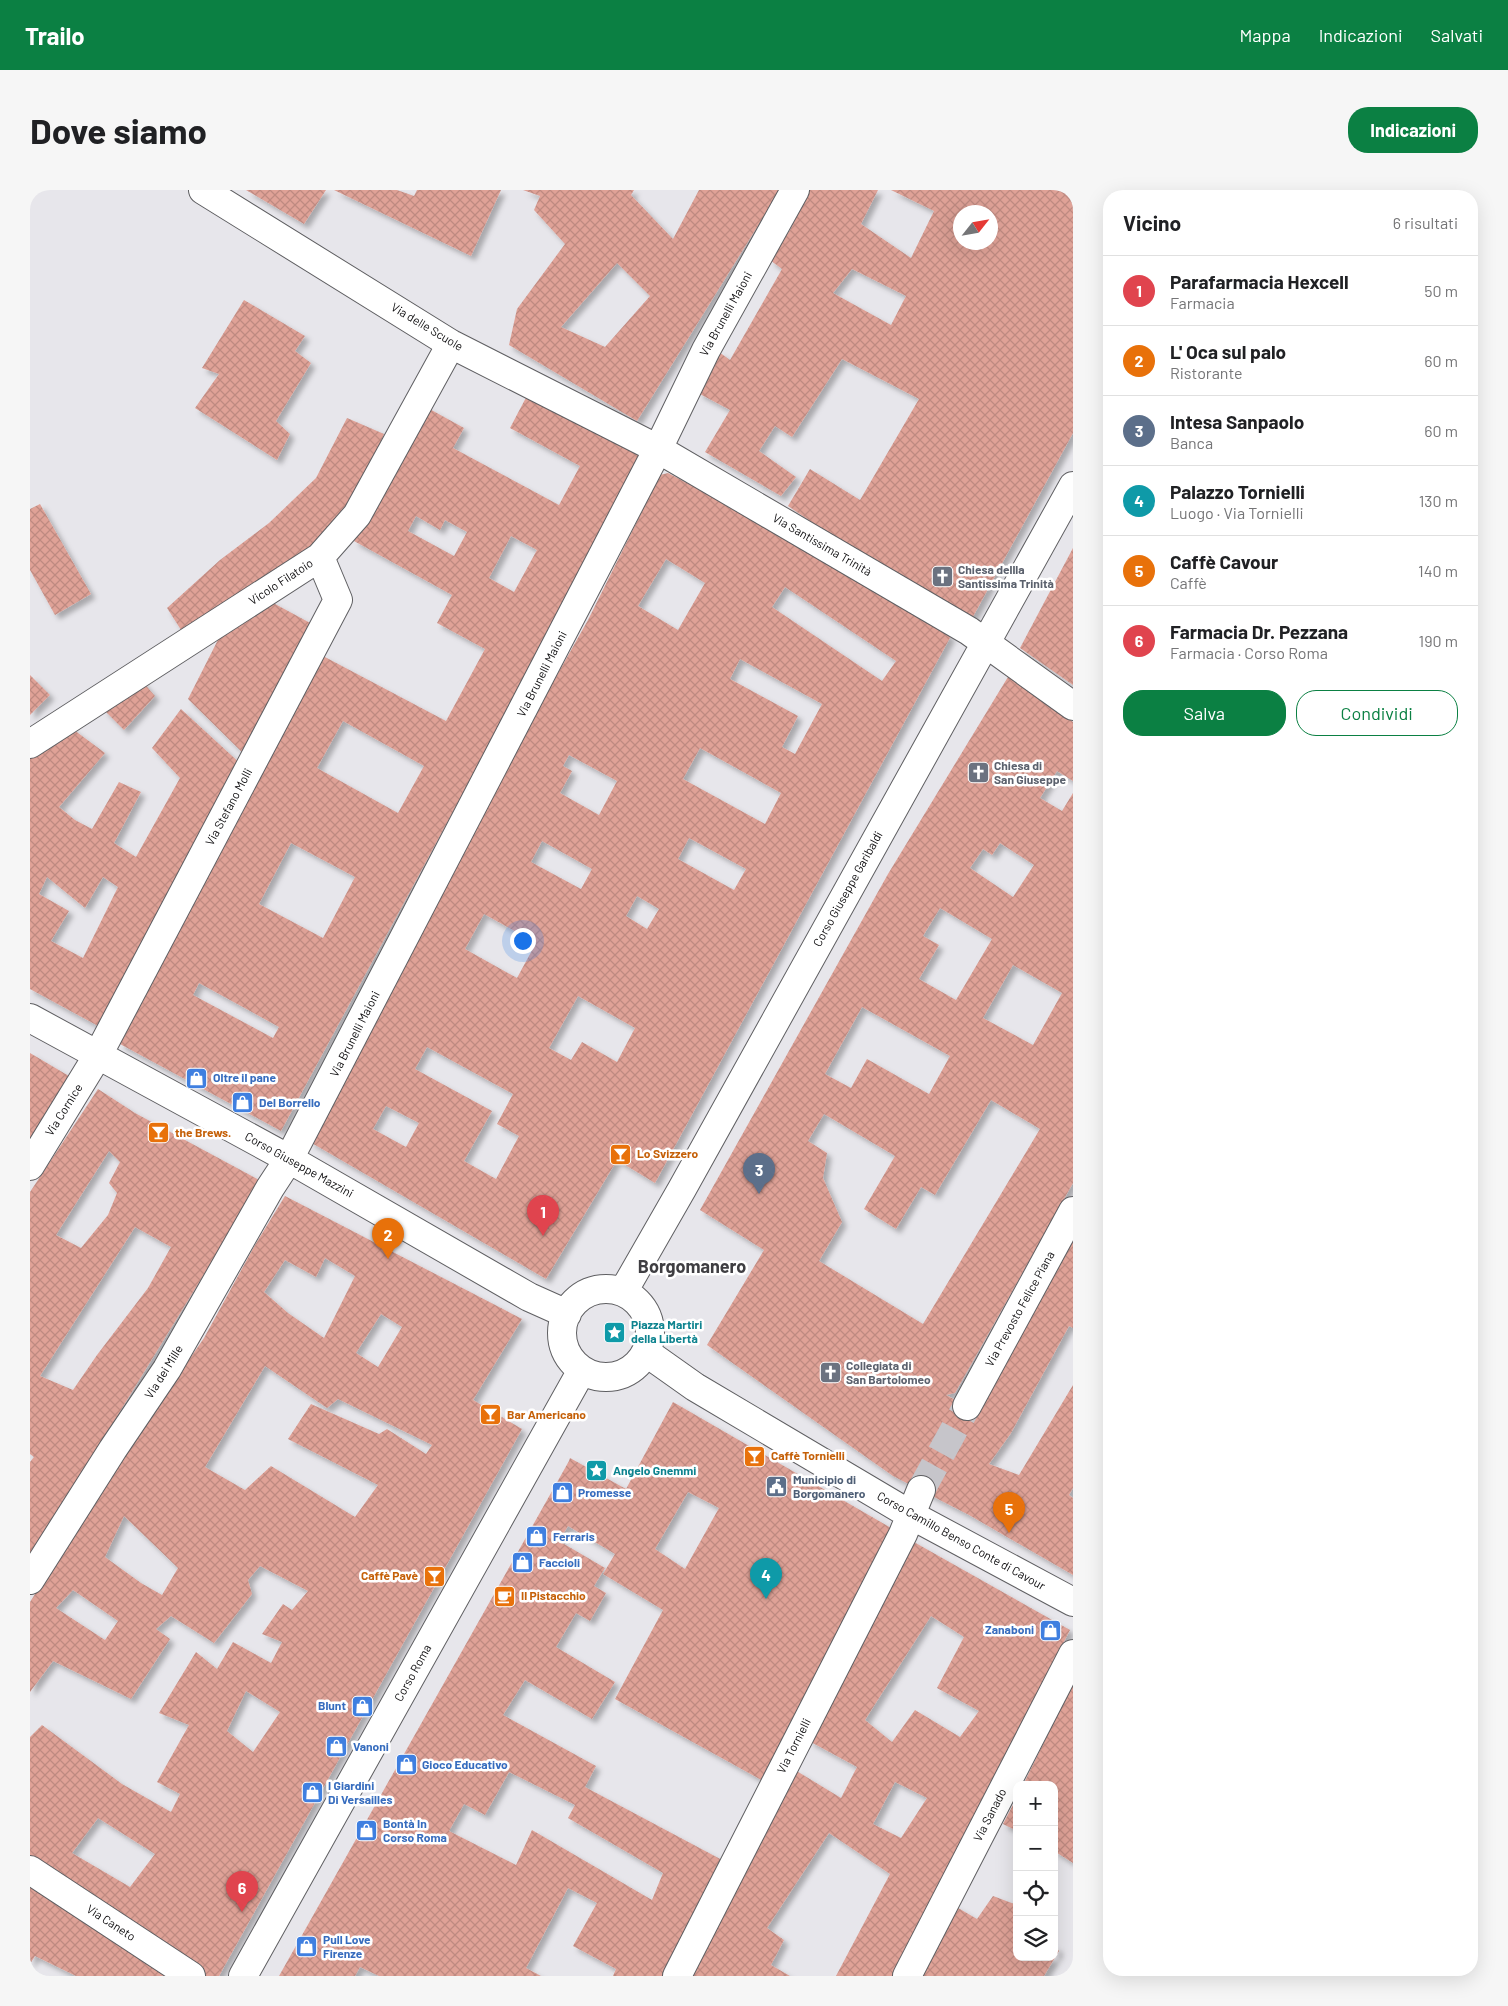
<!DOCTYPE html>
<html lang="it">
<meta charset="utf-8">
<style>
:root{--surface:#fff;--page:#f6f6f6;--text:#202124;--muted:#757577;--line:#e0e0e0;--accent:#0b8043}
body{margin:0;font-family:Barlow,sans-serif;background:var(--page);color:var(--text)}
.controls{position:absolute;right:15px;bottom:15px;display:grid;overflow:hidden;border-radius:10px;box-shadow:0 5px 20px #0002}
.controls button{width:45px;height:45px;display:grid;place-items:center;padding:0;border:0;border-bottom:1px solid var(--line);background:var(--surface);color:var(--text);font:25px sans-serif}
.compass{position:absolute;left:923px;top:15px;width:45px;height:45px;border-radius:50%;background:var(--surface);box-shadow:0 5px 20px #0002;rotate:59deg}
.you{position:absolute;left:492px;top:750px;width:18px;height:18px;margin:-12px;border:4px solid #fff;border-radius:50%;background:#1a73e8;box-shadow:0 0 0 8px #1a73e833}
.badge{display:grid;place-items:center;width:32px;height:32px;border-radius:50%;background:var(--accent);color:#fff;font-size:16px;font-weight:700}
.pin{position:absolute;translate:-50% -41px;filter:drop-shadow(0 1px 2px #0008)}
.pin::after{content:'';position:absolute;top:26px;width:18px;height:15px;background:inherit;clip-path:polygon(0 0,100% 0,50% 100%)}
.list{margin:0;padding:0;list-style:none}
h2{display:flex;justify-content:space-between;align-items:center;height:65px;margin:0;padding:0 20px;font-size:21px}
h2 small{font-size:16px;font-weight:400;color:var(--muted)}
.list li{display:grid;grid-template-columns:32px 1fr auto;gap:15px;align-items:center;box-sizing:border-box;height:70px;padding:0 20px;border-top:1px solid var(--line)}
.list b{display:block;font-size:19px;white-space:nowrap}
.list p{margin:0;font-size:16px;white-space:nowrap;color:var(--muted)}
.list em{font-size:16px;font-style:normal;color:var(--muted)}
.actions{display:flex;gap:10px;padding:15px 20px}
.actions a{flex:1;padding:11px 0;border:1px solid var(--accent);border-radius:20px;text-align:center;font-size:18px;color:var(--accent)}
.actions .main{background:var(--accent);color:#fff}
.icon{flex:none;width:28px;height:28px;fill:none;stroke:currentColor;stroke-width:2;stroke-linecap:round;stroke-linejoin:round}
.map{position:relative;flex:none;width:1043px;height:1786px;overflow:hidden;border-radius:20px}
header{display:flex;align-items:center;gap:30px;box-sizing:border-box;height:70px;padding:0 25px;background:var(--accent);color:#fff}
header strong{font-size:24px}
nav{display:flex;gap:28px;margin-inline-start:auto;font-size:18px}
.intro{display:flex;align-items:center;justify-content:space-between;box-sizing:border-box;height:120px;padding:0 30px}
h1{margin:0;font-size:35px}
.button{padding:12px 22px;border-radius:20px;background:var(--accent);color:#fff;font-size:18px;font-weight:700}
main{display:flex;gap:30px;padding:0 30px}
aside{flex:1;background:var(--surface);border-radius:20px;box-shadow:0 5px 20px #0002}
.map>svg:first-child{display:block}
.building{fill:url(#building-cross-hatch);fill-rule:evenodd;filter:url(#shadow)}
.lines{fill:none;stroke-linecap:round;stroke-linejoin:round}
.minor-tunnel{stroke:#c6c5ca;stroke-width:28;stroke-dasharray:28 14;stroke-linecap:butt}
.minor-casing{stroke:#5f5f62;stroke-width:30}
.minor{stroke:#fff;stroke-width:28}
.labels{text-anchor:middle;stroke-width:5;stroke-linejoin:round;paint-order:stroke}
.street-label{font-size:12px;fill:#0e0d0f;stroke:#fff}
.worship-label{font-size:12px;font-weight:bold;fill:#5b616d;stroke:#fff;text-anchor:start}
.shop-label{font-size:12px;font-weight:bold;fill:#366cbe;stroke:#fff;text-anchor:start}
.food-label{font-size:12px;font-weight:bold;fill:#c56008;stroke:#fff;text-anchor:start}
.culture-label{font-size:12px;font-weight:bold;fill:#0d838f;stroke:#fff;text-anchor:start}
.service-label{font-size:12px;font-weight:bold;fill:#4e5e75;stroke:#fff;text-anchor:start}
.district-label{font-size:18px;font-weight:bold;fill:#3f3e42;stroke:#fff}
</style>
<header>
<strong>Trailo</strong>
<nav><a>Mappa</a><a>Indicazioni</a><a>Salvati</a></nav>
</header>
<div class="intro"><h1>Dove siamo</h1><a class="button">Indicazioni</a></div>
<main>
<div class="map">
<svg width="1043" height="1786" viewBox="0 0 1043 1786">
<defs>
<pattern id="building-cross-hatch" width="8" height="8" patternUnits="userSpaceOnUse" patternTransform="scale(1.25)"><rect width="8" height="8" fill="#dfa297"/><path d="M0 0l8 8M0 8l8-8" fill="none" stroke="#be8a81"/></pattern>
<filter id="shadow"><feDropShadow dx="4.5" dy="4.5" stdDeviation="2.5" flood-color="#0004"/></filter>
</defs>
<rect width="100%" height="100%" fill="#e7e6eb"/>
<path class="building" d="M 216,0 L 296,0 L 274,34 Z
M 304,0 L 367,0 L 384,6 L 387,0 L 471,0 L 441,66 Z
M 493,0 L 604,0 L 601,5 L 643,49 L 669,0 L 750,0 L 607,231 L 479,155 L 487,119 L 535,54 L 504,20 L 510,6 ZM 587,73 L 620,106 L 575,157 L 531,137 Z
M 779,0 L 848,0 L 831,34 L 881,68 L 904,21 L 861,0 L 1043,0 L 1043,243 L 939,434 L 860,385 L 758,316 L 780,279 L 830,310 L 889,209 L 812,169 L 762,247 L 745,236 L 729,261 L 766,287 L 751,306 L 675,262 L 700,220 L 668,203 L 689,162 L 700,170 L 752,79 L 740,70 L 760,40 ZM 931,22 L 961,22 L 961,52 L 931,52 ZM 822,79 L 876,106 L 861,135 L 803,103 Z
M 214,110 L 275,146 L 265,161 L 281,173 L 246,231 L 260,244 L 247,270 L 165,218 L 189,184 L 172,178 Z
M 500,200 L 616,263 L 251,941 L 90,854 L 293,466 L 416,531 L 455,459 L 407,433 L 422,405 L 324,351 L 396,217 L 434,238 L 423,258 L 529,315 L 550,276 L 480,238 ZM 386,326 L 410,340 L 415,330 L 437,342 L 424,366 L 378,341 ZM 481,346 L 507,360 L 484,402 L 459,388 ZM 313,531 L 394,576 L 368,623 L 287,578 ZM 261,653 L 325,687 L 293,748 L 229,714 ZM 169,793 L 249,837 L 243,848 L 163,805 Z
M 317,228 L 354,244 L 323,317 L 269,373 L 153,443 L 137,418 L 190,370 L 239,333 L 286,288 Z
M 638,283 L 781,359 L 921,446 L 625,993 L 587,970 L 516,1089 L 280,952 L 486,558 L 558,430 L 630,285 ZM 636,369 L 675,393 L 648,440 L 608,416 ZM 755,397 L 866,471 L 852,491 L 742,417 ZM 710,469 L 792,514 L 765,564 L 752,557 L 768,526 L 700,489 ZM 670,558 L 751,603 L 735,634 L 653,589 ZM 539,565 L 587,591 L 569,625 L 530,603 L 542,581 L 533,576 ZM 659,648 L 716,679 L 704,700 L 648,669 ZM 512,651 L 562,679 L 551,699 L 501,672 ZM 607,706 L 629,719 L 617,739 L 596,726 ZM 454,724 L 506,753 L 487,788 L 435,759 ZM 548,806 L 605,838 L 587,872 L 552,852 L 541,870 L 519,858 ZM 397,857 L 483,904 L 467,934 L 489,946 L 466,989 L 434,971 L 462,921 L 385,879 ZM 356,916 L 389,933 L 376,957 L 343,939 Z
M 10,314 L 61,404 L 25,425 L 0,380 L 0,319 Z
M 1043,358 L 1043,495 L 990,458 Z
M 234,408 L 282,434 L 219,569 L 158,509 L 197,432 Z
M 981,482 L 1043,532 L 1043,591 L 1027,581 L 1010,608 L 1032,621 L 1043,603 L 1043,993 L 925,1203 L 916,1205 L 937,1216 L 1043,1038 L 1043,1138 L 1039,1136 L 981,1243 L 959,1274 L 989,1285 L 1043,1195 L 1043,1298 L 1039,1305 L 1043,1308 L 1043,1385 L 939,1325 L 863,1286 L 677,1155 L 734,1060 L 670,1020 L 858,684 ZM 970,653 L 1004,675 L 983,707 L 940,678 L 953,659 L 962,665 ZM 910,718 L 962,749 L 926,810 L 889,789 L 909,755 L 893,746 ZM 983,775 L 1032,803 L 1003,855 L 953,828 ZM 832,817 L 920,866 L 899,904 L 837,869 L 821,898 L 795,884 ZM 961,910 L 1010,939 L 893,1134 L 789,1071 L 812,1032 L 793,988 L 797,963 L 778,951 L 794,924 L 865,966 L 834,1019 L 866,1039 L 891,997 L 905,1005 Z
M 0,485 L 20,505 L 0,525 Z
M 111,490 L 125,506 L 94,540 L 73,519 Z
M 151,519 L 213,576 L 70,837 L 0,799 L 0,561 L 40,537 L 75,563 L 29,617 L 45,630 L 62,639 L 89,592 L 111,602 L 84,653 L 106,667 L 150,588 L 122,558 ZM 17,687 L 55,718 L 73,687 L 88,697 L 53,768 L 21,751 L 39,721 L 9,704 Z
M 0,863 L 44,889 L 0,956 Z
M 68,899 L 105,923 L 231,991 L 40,1303 L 0,1364 L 0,1272 L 4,1267 L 0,1264 L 0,1002 ZM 79,961 L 90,972 L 79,993 L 87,1003 L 78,1025 L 51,1058 L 26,1045 ZM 105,1037 L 141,1057 L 118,1098 L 67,1165 L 43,1200 L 10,1186 Z
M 255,1006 L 492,1129 L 443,1210 L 492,1239 L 189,1786 L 176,1786 L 0,1672 L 0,1547 L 12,1535 L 92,1594 L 141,1622 L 150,1604 L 127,1592 L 159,1535 L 129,1523 L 166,1462 L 187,1479 L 203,1452 L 241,1473 L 252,1452 L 232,1444 L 253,1414 L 262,1420 L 278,1401 L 230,1376 L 218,1390 L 222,1404 L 184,1453 L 141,1426 L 126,1439 L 140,1449 L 101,1509 L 23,1471 L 0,1502 L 0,1412 L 93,1265 L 174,1148 L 225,1055 ZM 295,1068 L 325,1086 L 294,1148 L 258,1123 L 234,1102 L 255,1070 L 286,1087 ZM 351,1124 L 372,1137 L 348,1177 L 326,1163 ZM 235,1176 L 297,1218 L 308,1209 L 402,1255 L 396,1264 L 357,1239 L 349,1244 L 281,1214 L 258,1249 L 348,1295 L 325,1327 L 241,1276 L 215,1300 L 175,1277 ZM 94,1326 L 148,1378 L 132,1405 L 111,1393 L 75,1367 ZM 43,1400 L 88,1431 L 75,1450 L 26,1418 ZM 216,1501 L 250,1522 L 223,1562 L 197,1541 ZM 68,1628 L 125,1664 L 100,1697 L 42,1663 Z
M 643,1212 L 868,1342 L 735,1592 L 585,1509 L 633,1420 L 573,1384 L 585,1364 L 538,1336 L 529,1351 L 575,1378 L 564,1396 L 576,1403 L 560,1431 L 546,1423 L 526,1457 L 585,1492 L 562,1529 L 495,1490 L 473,1525 L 566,1576 L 555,1597 L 694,1671 L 638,1786 L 583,1786 L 586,1779 L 543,1756 L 567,1713 L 538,1698 L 496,1778 L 511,1786 L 349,1786 L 330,1777 L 325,1786 L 249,1786 L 539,1271 L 540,1268 L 596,1299 ZM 658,1302 L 689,1318 L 655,1379 L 625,1359 ZM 479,1582 L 545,1615 L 538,1628 L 633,1683 L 622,1710 L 502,1640 L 486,1675 L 419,1641 L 434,1614 L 455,1625 Z
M 875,1347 L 1040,1440 L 919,1674 L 865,1786 L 806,1786 L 860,1684 L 799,1643 L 737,1738 L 754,1750 L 741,1775 L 760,1786 L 653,1786 L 765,1580 L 811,1608 L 827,1577 L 779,1551 ZM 901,1426 L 934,1447 L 907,1498 L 949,1521 L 930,1547 L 885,1520 L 862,1552 L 835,1530 ZM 865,1592 L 897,1608 L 871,1648 L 843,1634 Z
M 1043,1493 L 1043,1673 L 1024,1661 L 1024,1595 L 993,1595 Z
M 987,1607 L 987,1641 L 973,1634 Z
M 0,1694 L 145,1786 L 46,1786 L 5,1766 L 0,1774 Z
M 963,1706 L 987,1715 L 987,1767 L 1024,1767 L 1024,1754 L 1029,1761 L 1014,1786 L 887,1786 L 923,1715 L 947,1729 Z"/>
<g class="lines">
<path class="minor-tunnel" d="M 891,1300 L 937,1216"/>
<defs>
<path id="minor" d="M 173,0 L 421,154 L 628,259 L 939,441 L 1043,516
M 0,554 L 290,367 L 327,325 L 421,154
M 0,828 L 259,969 L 499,1107 L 537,1124
M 0,976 L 68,865 L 308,410 L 290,367
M532 1143a44 44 0 1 1 88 0a44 44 0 1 1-88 0Z
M 593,1102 L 652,999 L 1043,296
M 617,1163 L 665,1197 L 881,1325 L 1043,1412
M 937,1216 L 1043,1021
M 0,1390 L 83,1259 L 137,1179 L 240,998 L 259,969 L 628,259 L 676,160 L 765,0
M 0,1680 L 161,1786
M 213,1786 L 552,1180
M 647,1786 L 873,1344 L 891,1300
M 877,1786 L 1043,1464"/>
</defs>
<use href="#minor" class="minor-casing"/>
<use href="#minor" class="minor"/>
</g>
<defs>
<symbol id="church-square" viewBox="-11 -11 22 22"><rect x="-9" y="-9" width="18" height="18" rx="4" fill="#6b7280" stroke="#fff"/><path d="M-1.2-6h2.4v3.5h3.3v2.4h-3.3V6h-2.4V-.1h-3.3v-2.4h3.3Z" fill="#fff"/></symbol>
<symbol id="shop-square" viewBox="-11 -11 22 22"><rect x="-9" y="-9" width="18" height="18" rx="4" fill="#3f7fe0" stroke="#fff"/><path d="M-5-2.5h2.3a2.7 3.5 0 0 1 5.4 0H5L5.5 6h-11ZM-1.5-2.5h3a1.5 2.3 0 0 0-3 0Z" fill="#fff"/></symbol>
<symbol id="bar-square" viewBox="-11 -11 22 22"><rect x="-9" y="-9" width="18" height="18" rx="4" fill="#e8710a" stroke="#fff"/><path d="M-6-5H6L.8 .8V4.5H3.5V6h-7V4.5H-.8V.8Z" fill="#fff"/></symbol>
<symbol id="sight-square" viewBox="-11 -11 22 22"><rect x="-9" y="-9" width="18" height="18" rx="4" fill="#0f9aa8" stroke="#fff"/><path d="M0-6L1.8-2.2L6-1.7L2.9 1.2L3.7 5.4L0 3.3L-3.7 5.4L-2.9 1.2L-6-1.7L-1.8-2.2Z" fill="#fff"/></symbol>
<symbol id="civic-square" viewBox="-11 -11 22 22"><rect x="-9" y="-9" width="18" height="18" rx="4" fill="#5c6f8a" stroke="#fff"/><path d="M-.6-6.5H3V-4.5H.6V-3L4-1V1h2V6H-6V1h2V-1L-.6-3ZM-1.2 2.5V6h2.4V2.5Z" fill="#fff"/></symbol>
<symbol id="cafe-square" viewBox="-11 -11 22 22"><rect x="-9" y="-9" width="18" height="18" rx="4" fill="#e8710a" stroke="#fff"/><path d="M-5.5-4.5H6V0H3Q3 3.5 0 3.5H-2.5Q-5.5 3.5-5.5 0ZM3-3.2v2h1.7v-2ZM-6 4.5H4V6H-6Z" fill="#fff"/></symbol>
</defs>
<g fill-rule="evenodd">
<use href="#church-square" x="900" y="374" width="25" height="25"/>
<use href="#church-square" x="936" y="570" width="25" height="25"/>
<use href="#shop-square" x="154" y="876" width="25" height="25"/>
<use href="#shop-square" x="200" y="900" width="25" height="25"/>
<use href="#bar-square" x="116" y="930" width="25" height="25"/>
<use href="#bar-square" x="578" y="952" width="25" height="25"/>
<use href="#sight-square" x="572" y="1130" width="25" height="25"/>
<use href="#church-square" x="788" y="1170" width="25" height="25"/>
<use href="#bar-square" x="448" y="1212" width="25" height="25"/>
<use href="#bar-square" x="712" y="1254" width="25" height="25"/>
<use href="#sight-square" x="554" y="1268" width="25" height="25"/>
<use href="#civic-square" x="734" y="1284" width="25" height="25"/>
<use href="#shop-square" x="520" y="1290" width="25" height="25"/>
<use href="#shop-square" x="494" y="1334" width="25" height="25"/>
<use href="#shop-square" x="480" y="1360" width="25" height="25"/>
<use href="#bar-square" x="392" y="1374" width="25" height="25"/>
<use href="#cafe-square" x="462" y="1394" width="25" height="25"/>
<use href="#shop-square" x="1008" y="1428" width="25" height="25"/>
<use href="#shop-square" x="320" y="1504" width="25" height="25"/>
<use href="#shop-square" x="294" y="1544" width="25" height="25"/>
<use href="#shop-square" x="364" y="1562" width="25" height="25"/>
<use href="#shop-square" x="270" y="1590" width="25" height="25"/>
<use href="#shop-square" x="324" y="1628" width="25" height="25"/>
<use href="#shop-square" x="264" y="1744" width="25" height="25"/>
</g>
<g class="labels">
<g class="street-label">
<text transform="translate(696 124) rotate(-61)" y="4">Via Brunelli Maioni</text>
<text transform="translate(397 137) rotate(31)" y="4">Via delle Scuole</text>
<text transform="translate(792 355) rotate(30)" y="4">Via Santissima Trinità</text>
<text transform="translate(251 392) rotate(-33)" y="4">Vicolo Filatoio</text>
<text transform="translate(512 484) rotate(-63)" y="4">Via Brunelli Maioni</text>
<text transform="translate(199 617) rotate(-62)" y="4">Via Stefano Molli</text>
<text transform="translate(818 699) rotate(-61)" y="4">Corso Giuseppe Garibaldi</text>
<text transform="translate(325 844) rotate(-63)" y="4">Via Brunelli Maioni</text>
<text transform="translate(34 920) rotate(-58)" y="4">Via Cornice</text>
<text transform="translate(269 975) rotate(29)" y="4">Corso Giuseppe Mazzini</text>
<text transform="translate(990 1119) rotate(-61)" y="4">Via Prevosto Felice Piana</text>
<text transform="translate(134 1182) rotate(-58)" y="4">Via dei Mille</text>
<text transform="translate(931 1351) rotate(29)" y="4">Corso Camillo Benso Conte di Cavour</text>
<text transform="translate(383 1483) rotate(-61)" y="4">Corso Roma</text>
<text transform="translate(764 1556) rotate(-63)" y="4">Via Tornielli</text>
<text transform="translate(960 1625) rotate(-63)" y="4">Via Sanado</text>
<text transform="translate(81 1733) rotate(33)" y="4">Via Caneto</text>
</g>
<g class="worship-label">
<text x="928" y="384">Chiesa dellla<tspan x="928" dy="14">Santissima Trinità</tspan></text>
<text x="964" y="580">Chiesa di<tspan x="964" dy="14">San Giuseppe</tspan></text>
<text x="816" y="1180">Collegiata di<tspan x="816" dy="14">San Bartolomeo</tspan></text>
</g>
<g class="shop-label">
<text x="183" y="892">Oltre il pane</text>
<text x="229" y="917">Del Borrello</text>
<text x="548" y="1307">Promesse</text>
<text x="523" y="1351">Ferraris</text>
<text x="509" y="1377">Faccioli</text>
<text x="1004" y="1444" text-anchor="end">Zanaboni</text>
<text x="316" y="1520" text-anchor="end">Blunt</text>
<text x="323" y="1561">Vanoni</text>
<text x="392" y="1579">Gioco Educativo</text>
<text x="298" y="1600">I Giardini<tspan x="298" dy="14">Di Versailles</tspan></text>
<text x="353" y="1638">Bontà In<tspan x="353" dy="14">Corso Roma</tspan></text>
<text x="293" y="1754">Pull Love<tspan x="293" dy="14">Firenze</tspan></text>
</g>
<g class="food-label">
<text x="145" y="947">the Brews.</text>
<text x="607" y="968">Lo Svizzero</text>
<text x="477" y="1229">Bar Americano</text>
<text x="741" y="1270">Caffè Tornielli</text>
<text x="388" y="1390" text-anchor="end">Caffè Pavè</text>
<text x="491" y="1410">Il Pistacchio</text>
</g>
<g class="culture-label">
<text x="601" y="1139">Piazza Martiri<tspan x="601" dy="14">della Libertà</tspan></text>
<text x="583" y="1285">Angelo Gnemmi</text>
</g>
<g class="service-label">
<text x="763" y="1294">Municipio di<tspan x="763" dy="14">Borgomanero</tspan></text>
</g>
<g class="district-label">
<text x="662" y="1083">Borgomanero</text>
</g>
</g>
</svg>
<div class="controls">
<button>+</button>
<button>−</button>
<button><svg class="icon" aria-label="locate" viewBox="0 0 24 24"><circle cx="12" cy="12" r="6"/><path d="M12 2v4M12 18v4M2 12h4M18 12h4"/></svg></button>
<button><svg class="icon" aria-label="layers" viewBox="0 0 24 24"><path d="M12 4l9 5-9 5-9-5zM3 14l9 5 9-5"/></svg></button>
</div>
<svg class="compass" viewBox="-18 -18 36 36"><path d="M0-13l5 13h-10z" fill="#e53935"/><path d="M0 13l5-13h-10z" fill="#757577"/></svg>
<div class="you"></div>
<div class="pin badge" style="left:513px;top:1046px;background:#e0444e">1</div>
<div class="pin badge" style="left:358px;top:1069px;background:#e8710a">2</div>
<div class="pin badge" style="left:729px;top:1004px;background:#5c6f8a">3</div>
<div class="pin badge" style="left:736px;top:1409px;background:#0f9aa8">4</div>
<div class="pin badge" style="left:979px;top:1343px;background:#e8710a">5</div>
<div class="pin badge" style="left:212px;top:1722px;background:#e0444e">6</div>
</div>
<aside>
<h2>Vicino<small>6 risultati</small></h2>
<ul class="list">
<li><span class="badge" style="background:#e0444e">1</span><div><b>Parafarmacia Hexcell</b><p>Farmacia</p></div><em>50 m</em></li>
<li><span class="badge" style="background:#e8710a">2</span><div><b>L' Oca sul palo</b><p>Ristorante</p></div><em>60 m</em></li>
<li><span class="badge" style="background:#5c6f8a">3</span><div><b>Intesa Sanpaolo</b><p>Banca</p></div><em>60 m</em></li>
<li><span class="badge" style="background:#0f9aa8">4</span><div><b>Palazzo Tornielli</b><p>Luogo · Via Tornielli</p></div><em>130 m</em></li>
<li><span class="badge" style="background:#e8710a">5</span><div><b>Caffè Cavour</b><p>Caffè</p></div><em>140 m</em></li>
<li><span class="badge" style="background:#e0444e">6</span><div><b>Farmacia Dr. Pezzana</b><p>Farmacia · Corso Roma</p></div><em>190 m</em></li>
</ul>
<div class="actions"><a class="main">Salva</a><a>Condividi</a></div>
</aside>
</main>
